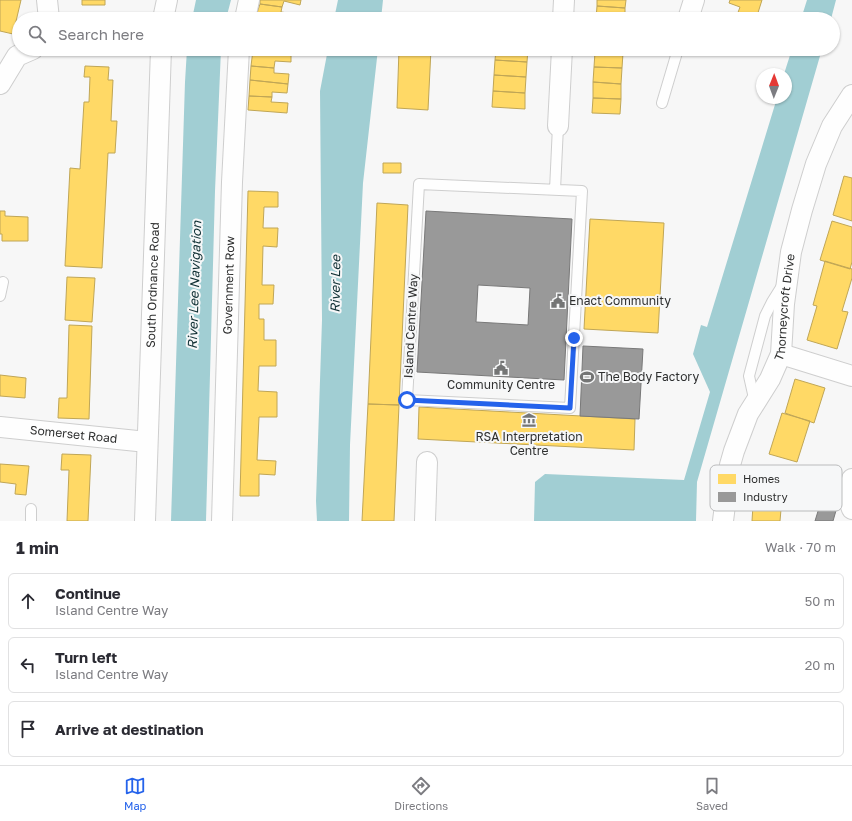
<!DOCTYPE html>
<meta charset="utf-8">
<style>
:root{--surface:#fff;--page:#f7f7f7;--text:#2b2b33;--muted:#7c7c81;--line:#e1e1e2;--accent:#2563eb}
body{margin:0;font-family:"Golos Text",sans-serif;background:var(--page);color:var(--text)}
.compass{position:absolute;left:756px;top:68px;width:36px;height:36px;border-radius:50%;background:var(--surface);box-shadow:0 1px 3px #0004;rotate:1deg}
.stop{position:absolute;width:12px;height:12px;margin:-9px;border:3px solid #2563eb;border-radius:50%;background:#fff}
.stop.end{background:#2563eb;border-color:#fff;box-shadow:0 1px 4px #0008}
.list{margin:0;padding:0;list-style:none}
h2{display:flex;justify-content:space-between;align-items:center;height:52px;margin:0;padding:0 16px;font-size:17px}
h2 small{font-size:13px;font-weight:400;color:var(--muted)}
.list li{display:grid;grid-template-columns:26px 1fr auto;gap:12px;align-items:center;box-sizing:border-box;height:56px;margin:0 8px 8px;padding:0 8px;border:1px solid var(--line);border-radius:6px}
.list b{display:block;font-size:15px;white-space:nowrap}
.list p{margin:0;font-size:13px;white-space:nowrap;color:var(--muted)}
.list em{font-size:13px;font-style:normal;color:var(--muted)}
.icon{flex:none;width:22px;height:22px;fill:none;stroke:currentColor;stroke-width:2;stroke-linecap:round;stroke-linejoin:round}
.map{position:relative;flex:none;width:852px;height:521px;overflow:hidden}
.search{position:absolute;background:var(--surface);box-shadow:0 1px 3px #0004;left:12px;right:12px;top:12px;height:44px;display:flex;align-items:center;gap:10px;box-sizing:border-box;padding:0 14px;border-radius:22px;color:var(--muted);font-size:15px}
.sheet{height:244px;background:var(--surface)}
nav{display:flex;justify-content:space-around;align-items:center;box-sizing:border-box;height:56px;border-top:1px solid var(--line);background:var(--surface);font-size:11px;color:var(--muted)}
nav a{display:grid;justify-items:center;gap:2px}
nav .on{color:var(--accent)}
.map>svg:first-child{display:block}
.water{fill:#a1ced3}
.homes{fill:#ffd966;stroke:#c0a656}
.industry{fill:#999;stroke:#797979;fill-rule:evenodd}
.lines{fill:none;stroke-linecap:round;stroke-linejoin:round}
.service-casing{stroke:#cecece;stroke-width:12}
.minor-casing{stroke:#cecece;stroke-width:22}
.service{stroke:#fefefe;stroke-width:10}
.minor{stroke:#fefefe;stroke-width:20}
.route{stroke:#2563eb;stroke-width:5}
.labels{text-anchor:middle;stroke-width:4;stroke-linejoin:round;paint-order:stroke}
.street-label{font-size:12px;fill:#2e2f2f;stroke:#f6f7f8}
.poi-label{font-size:12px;fill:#2e2f2f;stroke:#f6f7f8;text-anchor:start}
.water-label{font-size:13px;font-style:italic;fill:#113135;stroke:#f6f7f8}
.key{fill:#f6f7f8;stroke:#babbbc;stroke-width:1}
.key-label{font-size:11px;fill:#2e2f2f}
</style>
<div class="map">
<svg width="852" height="521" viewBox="0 0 852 521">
<rect width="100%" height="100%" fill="#f7f7f7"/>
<path class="water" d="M 196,0 L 231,0 L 226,19 L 192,19 Z
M 338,0 L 383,0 L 381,19 L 334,19 Z
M 807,0 L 836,0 L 831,19 L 801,19 Z
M 187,49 L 221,49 L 215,191 L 206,521 L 171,521 L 185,82 Z
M 328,49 L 378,49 L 363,183 L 350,445 L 349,521 L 317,521 L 316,501 L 322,320 L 320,91 Z
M 792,49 L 822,49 L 697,482 L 696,521 L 534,521 L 535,482 L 545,474 L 684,480 L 710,392 L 693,354 L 701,325 L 707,327 L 777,98 L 786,98 L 786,74 L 784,74 Z"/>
<path class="homes" d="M 0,0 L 21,0 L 13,34 L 0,31 Z
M 82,0 L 105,0 L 105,5 L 82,5 Z
M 260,0 L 301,0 L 300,5 L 284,1 L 282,7 L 260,4 Z
M 597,0 L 626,0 L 625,8 L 597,6 Z
M 730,0 L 762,0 L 756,19 L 718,19 L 719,13 L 736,18 L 740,7 L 729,3 Z
M 260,4 L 282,7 L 281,12 L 295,14 L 294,19 L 255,19 Z
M 597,6 L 625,8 L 625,19 L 596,19 Z
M 498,13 L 530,15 L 530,19 L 497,19 Z
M 401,15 L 432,16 L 432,19 L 401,19 Z
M 253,49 L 291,49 L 291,53 Z
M 399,49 L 431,49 L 428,110 L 397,108 Z
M 496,49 L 528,49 L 527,62 L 495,60 Z
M 595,49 L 623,49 L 623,53 L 595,52 Z
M 253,50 L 291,53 L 291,62 L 275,61 L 274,68 L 251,66 Z
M 595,52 L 623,53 L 622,68 L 594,67 Z
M 495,60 L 527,62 L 526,77 L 494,75 Z
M 85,66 L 109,67 L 108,80 L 113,80 L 111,121 L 117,121 L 115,153 L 108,153 L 102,268 L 65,266 L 70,168 L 80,169 L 84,102 L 89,102 L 90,77 L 84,77 Z
M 251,66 L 274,68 L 274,73 L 289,74 L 288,84 L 250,80 Z
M 594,67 L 622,68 L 621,84 L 593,82 Z
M 494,75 L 526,77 L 525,93 L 493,91 Z
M 250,80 L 288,84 L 287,93 L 272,92 L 272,97 L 249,96 Z
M 593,82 L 621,84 L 621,99 L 593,98 Z
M 493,91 L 525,93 L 525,109 L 492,107 Z
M 249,96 L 272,97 L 271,102 L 288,103 L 287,113 L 248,110 Z
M 593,98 L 621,99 L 620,114 L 592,113 Z
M 383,163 L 401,163 L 401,173 L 383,173 Z
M 844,176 L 852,178 L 852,221 L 833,215 Z
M 248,191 L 278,192 L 278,207 L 264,207 L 263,228 L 278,228 L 277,247 L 263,246 L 262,285 L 274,285 L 273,304 L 259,304 L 259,319 L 264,319 L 264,340 L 276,340 L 276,366 L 259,366 L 258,391 L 277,392 L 277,417 L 259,417 L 257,460 L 276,461 L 275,475 L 259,474 L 259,496 L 240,496 Z
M 377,203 L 408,205 L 399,405 L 368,404 Z
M 0,211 L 5,211 L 5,216 L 28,217 L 28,241 L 2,241 L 2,234 L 0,234 Z
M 590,219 L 664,223 L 658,333 L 584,329 Z
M 832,221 L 852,227 L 852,262 L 850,269 L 820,260 Z
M 825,261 L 852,269 L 852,278 L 842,311 L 848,312 L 837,349 L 807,340 L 817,306 L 813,305 Z
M 67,277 L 95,278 L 92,322 L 65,320 Z
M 69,325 L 92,326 L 89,419 L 58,418 L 59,398 L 67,398 Z
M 0,375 L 26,378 L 25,398 L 0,396 Z
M 795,379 L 825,388 L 814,423 L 785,413 Z
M 368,404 L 399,405 L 394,521 L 362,521 Z
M 419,407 L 635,419 L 634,450 L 418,439 Z
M 782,413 L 810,421 L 797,462 L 769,454 Z
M 62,454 L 91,455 L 88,521 L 67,521 L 69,470 L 61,470 Z
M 0,464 L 29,466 L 26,495 L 15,494 L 16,484 L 0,482 Z
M 755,473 L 784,475 L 780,521 L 752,521 Z"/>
<path class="industry" d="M 426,211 L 572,219 L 564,380 L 417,372 ZM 478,285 L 530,288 L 528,325 L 476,322 Z
M 583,346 L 643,349 L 639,419 L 580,416 Z
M 823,495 L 839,500 L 833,521 L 815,521 Z"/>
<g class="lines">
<defs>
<path id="service" d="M 662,103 L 678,49
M 419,184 L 582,191 L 570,408 L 407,400 Z
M 555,190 L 558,126
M 0,296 L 3,282
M 755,403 L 749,376 L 765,316 L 772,302 L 782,286
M 31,521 L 31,509"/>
<g id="minor">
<path d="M 47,0 L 49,19"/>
<path d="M 163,19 L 167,0"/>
<path d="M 245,19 L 249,0"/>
<path d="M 563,19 L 564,0"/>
<path d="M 688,19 L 694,0"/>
<path d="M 0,84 L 17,56 L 33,49"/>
<path d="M 558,126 L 562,49"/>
<path d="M 781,354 L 852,376"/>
<path id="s1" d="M 0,427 L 147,442"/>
<path d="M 852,479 L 849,501 L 852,509"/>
<path id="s2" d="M 145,521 L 161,49"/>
<path id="s3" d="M 222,521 L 232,182 L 239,49"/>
<path d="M 425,521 L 427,462"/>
<path id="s4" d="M 723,521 L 730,465 L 734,451 L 748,414 L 770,379 L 781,354 L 784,304 L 791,252 L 802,210 L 816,164 L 832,126 L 852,95"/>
</g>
</defs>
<use href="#service" class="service-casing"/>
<use href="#minor" class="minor-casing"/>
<use href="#service" class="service"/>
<use href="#minor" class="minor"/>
</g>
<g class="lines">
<path class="route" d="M 407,400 L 570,408 L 574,338"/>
</g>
<defs>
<symbol id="civic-bare" viewBox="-9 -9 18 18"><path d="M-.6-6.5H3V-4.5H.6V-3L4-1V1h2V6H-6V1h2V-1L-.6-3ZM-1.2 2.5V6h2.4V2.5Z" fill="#747575" stroke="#f6f7f8" stroke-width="2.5" paint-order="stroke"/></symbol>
<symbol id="stadium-bare" viewBox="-9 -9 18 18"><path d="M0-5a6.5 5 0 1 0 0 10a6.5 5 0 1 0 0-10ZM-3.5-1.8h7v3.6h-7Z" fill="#747575" stroke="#f6f7f8" stroke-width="2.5" paint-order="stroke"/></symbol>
<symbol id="museum-bare" viewBox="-9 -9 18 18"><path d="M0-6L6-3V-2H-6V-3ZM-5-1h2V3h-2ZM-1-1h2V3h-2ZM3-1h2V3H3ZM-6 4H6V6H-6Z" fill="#747575" stroke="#f6f7f8" stroke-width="2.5" paint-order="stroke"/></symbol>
</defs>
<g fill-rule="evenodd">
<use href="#civic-bare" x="548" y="291" width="20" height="20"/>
<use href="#civic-bare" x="491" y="358" width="20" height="20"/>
<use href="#stadium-bare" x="577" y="367" width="20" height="20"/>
<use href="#museum-bare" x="519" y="410" width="20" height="20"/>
</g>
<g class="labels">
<g class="street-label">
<text dy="4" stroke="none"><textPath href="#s2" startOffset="236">South Ordnance Road</textPath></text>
<text dy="4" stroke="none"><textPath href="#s3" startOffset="236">Government Row</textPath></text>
<text dy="4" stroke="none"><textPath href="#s4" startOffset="226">Thorneycroft Drive</textPath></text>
<text transform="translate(411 326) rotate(-87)" y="4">Island Centre Way</text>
<text dy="4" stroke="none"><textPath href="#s1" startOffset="74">Somerset Road</textPath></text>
</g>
<g class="poi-label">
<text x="569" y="305">Enact Community</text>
<text x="598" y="381">The Body Factory</text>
<text x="501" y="389" text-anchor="middle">Community Centre</text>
<text x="529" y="441" text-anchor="middle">RSA Interpretation<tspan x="529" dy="14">Centre</tspan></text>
</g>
<g class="water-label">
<text transform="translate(335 284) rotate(-89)" y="5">River Lee</text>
<text transform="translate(194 285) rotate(-88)" y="5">River Lee Navigation</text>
</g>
</g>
<rect x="710" y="465" width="132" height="46" rx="6" class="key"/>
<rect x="718" y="474" width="18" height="10" fill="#ffd966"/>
<rect x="718" y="492" width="18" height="10" fill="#999"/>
<g class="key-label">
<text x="743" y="483">Homes</text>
<text x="743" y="501">Industry</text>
</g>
</svg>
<svg class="compass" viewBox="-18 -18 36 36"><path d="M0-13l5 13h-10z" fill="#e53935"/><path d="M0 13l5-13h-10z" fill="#7c7c81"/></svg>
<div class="stop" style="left:407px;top:400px"></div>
<div class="stop end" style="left:574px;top:338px"></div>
<div class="search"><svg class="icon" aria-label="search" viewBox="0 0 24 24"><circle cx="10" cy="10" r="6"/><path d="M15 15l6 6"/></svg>Search here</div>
</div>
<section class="sheet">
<h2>1 min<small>Walk · 70 m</small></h2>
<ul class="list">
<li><svg class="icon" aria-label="ahead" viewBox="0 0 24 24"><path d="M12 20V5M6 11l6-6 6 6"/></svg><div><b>Continue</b><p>Island Centre Way</p></div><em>50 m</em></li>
<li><svg class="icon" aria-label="left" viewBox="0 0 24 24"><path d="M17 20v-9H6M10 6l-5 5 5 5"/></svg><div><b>Turn left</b><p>Island Centre Way</p></div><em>20 m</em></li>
<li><svg class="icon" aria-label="arrive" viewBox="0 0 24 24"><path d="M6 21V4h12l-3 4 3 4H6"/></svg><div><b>Arrive at destination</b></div></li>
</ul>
</section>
<nav>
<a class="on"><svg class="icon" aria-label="map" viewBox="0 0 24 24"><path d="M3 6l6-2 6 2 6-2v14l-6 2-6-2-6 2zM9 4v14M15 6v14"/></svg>Map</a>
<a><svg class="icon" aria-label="directions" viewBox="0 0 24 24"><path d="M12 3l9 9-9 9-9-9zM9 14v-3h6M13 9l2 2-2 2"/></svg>Directions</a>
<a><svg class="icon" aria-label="saved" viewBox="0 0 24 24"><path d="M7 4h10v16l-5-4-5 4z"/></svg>Saved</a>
</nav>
